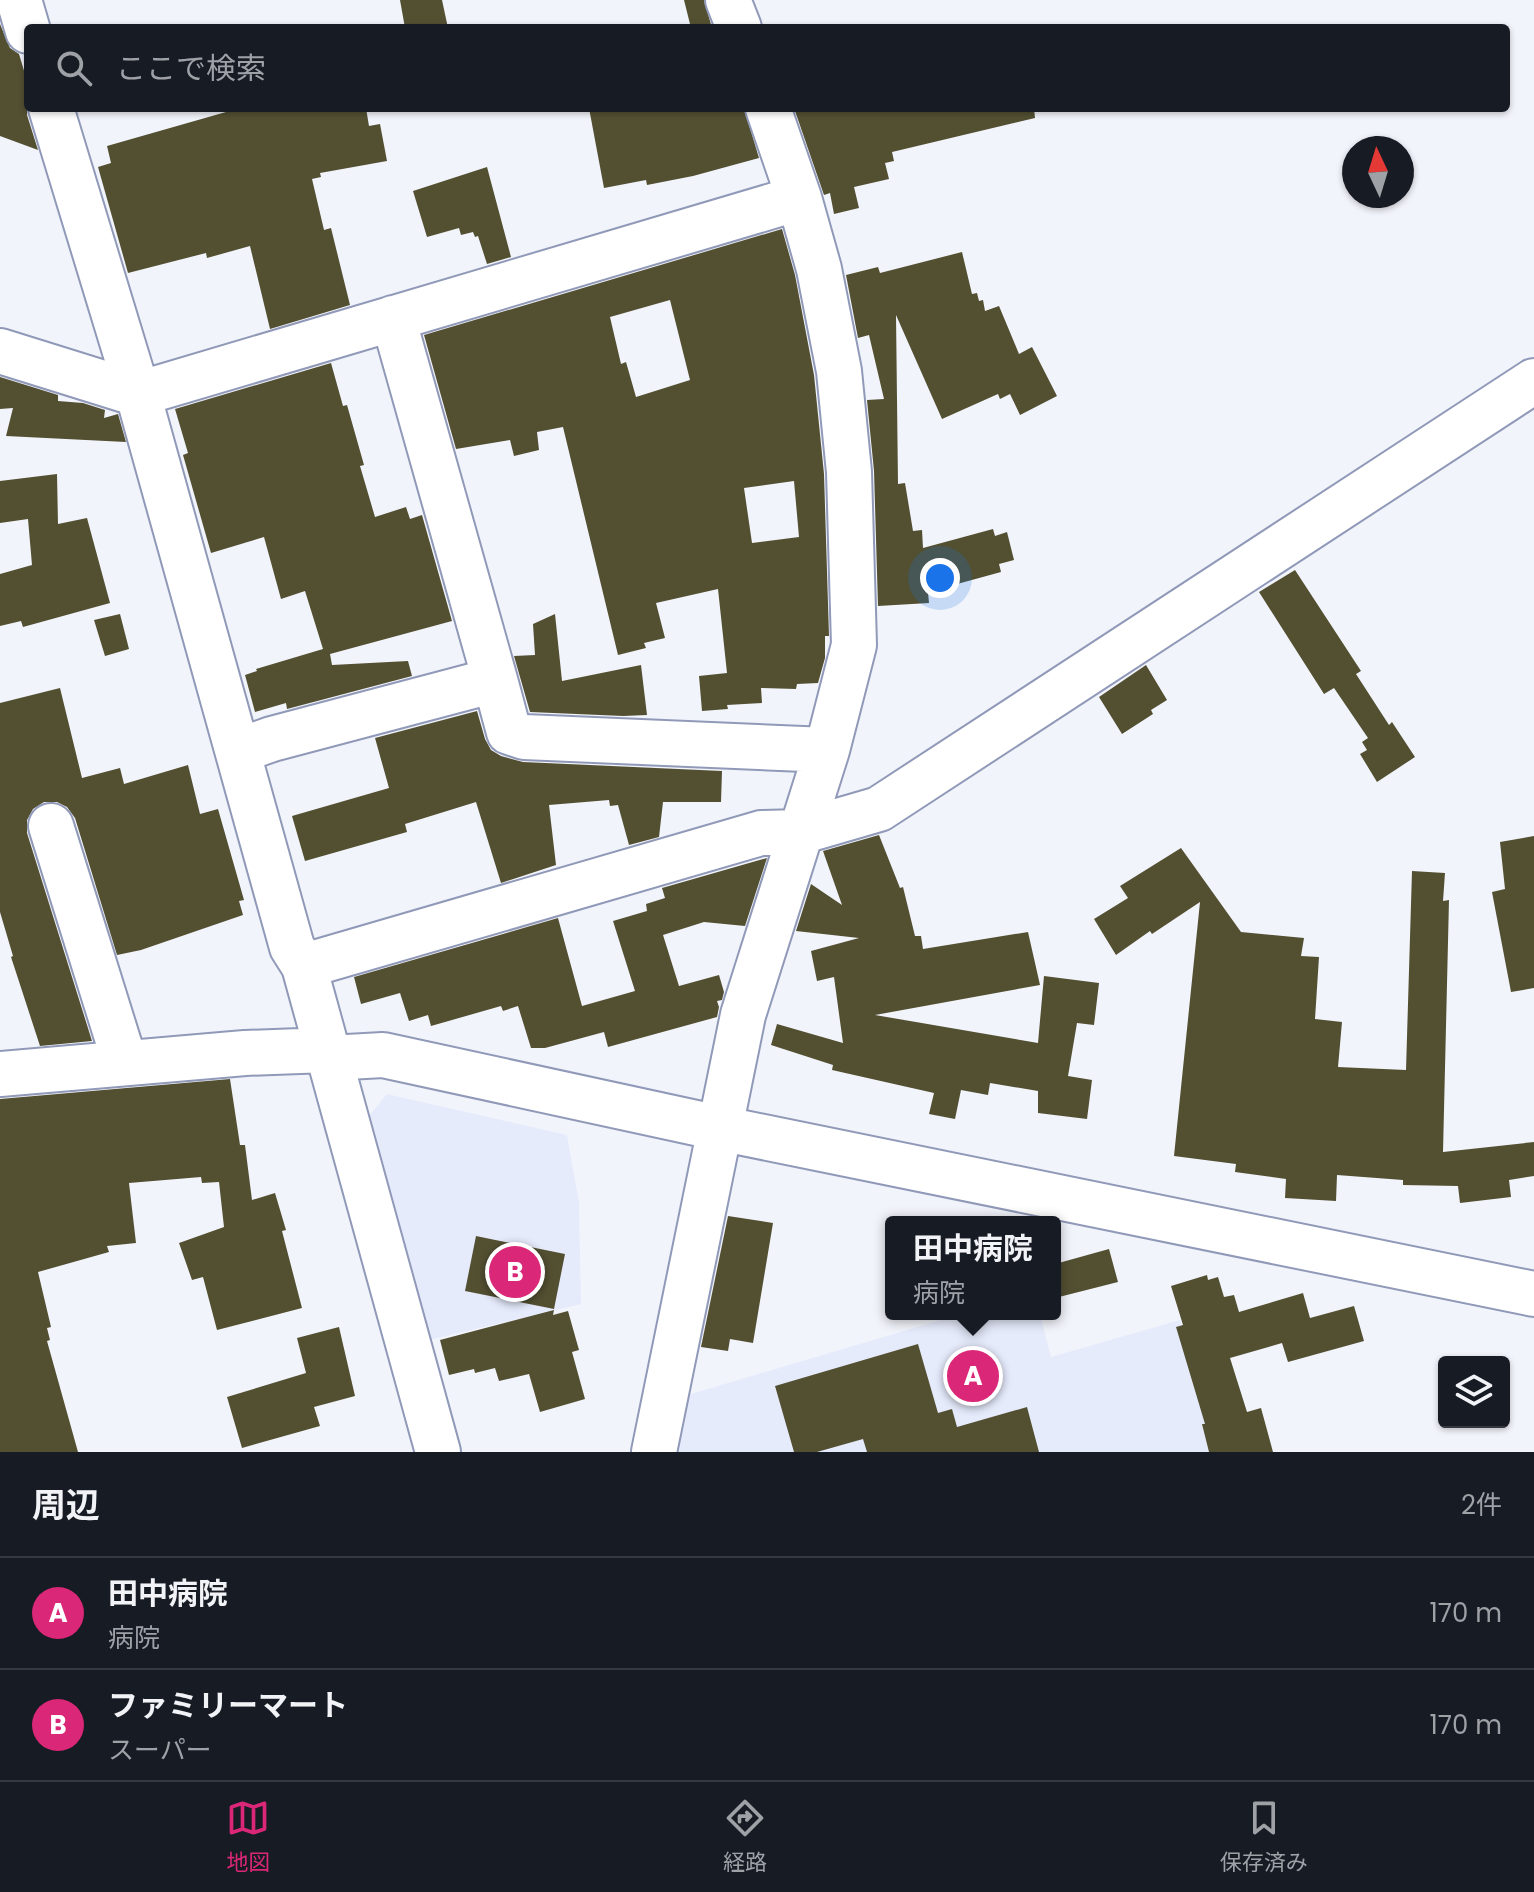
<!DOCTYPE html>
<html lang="ja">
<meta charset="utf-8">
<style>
:root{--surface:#171b24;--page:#20242c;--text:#f1f3f6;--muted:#9ea1a6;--line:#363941;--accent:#db2777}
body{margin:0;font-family:Poppins,"Noto Sans JP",sans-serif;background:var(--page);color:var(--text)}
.controls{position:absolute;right:24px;bottom:24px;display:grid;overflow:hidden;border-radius:8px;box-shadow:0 2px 6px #0004}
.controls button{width:72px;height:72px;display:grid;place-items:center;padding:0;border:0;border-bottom:2px solid var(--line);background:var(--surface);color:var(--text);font:40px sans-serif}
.compass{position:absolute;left:1342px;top:136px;width:72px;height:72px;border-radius:50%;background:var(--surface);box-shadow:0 2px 6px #0004;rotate:356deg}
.you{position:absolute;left:940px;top:578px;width:28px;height:28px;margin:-20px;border:6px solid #fff;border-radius:50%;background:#1a73e8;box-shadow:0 0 0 12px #1a73e833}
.badge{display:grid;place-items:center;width:52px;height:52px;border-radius:50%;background:var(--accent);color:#fff;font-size:26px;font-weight:700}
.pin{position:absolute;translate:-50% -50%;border:4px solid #fff;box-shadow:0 2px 8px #0006}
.popup{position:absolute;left:885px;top:1216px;width:176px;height:104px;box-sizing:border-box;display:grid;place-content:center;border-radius:8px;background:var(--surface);filter:drop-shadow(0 2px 6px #0005);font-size:26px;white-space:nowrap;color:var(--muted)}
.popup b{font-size:30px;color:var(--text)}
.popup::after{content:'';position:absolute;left:50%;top:100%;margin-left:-16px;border:16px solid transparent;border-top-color:var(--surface)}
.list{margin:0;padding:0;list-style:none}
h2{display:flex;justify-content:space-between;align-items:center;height:104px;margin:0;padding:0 32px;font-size:34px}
h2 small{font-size:26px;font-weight:400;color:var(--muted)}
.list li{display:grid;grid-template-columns:52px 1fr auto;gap:24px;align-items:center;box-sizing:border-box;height:112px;padding:0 32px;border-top:2px solid var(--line)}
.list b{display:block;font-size:30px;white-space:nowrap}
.list p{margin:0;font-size:26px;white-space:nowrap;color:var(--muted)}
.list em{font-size:26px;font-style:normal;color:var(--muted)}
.icon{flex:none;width:44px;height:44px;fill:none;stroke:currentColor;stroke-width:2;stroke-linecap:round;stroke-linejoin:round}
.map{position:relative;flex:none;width:1534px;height:1452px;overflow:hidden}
.search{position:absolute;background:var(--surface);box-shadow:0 2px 6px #0004;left:24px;right:24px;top:24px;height:88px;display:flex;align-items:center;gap:20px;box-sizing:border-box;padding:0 28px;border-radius:8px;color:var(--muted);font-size:30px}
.sheet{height:328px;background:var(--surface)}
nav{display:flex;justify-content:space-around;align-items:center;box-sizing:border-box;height:112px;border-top:2px solid var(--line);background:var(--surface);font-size:22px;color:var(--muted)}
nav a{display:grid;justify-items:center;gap:4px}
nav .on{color:var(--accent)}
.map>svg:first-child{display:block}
.built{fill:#e6ebfc}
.building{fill:#535032;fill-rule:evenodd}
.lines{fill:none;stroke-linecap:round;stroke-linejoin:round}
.minor-casing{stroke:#9099b8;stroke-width:48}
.minor{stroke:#fff;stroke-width:44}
</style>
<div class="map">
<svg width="1534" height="1452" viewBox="0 0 1534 1452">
<rect width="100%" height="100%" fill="#f2f4fb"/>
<path class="built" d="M 387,1094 L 567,1135 L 579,1203 L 581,1304 L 416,1343 L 359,1128 Z
M 961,1314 L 1040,1314 L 1051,1357 L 1180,1320 L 1218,1452 L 673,1452 L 684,1396 Z"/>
<path class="building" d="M 400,0 L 442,0 L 448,28 L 405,28 Z
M 684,0 L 704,0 L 712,28 L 691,28 Z
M 0,24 L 10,48 L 19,54 L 28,84 L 27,115 L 38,150 L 0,136 Z
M 240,108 L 366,108 L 369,126 L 380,124 L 387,161 L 320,173 L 321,177 L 312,179 L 324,230 L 331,228 L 350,305 L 270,329 L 250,246 L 207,258 L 206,253 L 128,273 L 98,167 L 111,163 L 107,146 Z
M 589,108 L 744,108 L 759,158 L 693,176 L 647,185 L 646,180 L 604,188 Z
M 794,108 L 1034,108 L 1035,118 L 892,152 L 894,161 L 885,163 L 889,179 L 854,187 L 859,208 L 834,214 L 830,193 L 824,195 Z
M 487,167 L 511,257 L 487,264 L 478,236 L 475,237 L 473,232 L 461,235 L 459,228 L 427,237 L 413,191 Z
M 782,229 L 795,275 L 814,375 L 824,474 L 829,636 L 825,636 L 825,658 L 818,683 L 797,684 L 796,689 L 761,688 L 762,703 L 727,705 L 728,709 L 702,711 L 699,676 L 727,673 L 718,589 L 656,603 L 665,638 L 644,643 L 646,648 L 618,655 L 563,427 L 537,432 L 539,450 L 514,456 L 510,440 L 456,449 L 424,335 ZM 670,300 L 690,380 L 636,397 L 626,362 L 621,364 L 610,317 ZM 794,481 L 799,537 L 752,543 L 744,488 Z
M 962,252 L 972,294 L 977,293 L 979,301 L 983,300 L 985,311 L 999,306 L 1019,354 L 1032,347 L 1057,396 L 1020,415 L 1010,394 L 1000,399 L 998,394 L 942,419 L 896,315 L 898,484 L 905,483 L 913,531 L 922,530 L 923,548 L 993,529 L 995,536 L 1007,532 L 1014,560 L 999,564 L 1001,572 L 928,592 L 929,603 L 878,606 L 874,471 L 867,400 L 884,399 L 869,335 L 858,338 L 846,275 L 878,267 L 880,273 Z
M 331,363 L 343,406 L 347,405 L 364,465 L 360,466 L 375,517 L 406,507 L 410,519 L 422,515 L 452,621 L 330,654 L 332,665 L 408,661 L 412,676 L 287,709 L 286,703 L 255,712 L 245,675 L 257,671 L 256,669 L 323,649 L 305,591 L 281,599 L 264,537 L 211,553 L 183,455 L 188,453 L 175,409 Z
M 0,377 L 58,395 L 58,401 L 83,403 L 105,410 L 104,418 L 118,414 L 126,442 L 6,436 L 13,408 L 0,409 Z
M 57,474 L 58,524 L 87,518 L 110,603 L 23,627 L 21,621 L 0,626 L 0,574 L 32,565 L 28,519 L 0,523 L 0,481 Z
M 1295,570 L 1361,671 L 1356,674 L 1389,725 L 1392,722 L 1415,757 L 1377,782 L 1360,754 L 1367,750 L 1362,742 L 1368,738 L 1334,688 L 1324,694 L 1259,592 Z
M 120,614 L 129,649 L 105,656 L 94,620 Z
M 555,614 L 562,681 L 641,665 L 647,715 L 623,716 L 530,712 L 514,656 L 535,655 L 533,624 Z
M 1146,665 L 1167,700 L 1151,710 L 1153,714 L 1122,734 L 1099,697 Z
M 60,688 L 82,778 L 120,768 L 124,784 L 188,765 L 200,814 L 218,809 L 244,900 L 239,901 L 243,915 L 141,950 L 117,955 L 75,818 L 67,807 L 57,802 L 44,802 L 33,809 L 27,820 L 27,833 L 92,1041 L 40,1046 L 11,957 L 13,956 L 0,912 L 0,703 Z
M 477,711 L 485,739 L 491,750 L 501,756 L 523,762 L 722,771 L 721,802 L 663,802 L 659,837 L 629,845 L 618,805 L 610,806 L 609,800 L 549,805 L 556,865 L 501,883 L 476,802 L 405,824 L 407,832 L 305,861 L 292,816 L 389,788 L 375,738 Z
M 879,835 L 900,888 L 903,887 L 915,936 L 921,936 L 923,949 L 1028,932 L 1040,985 L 875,1015 L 1038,1043 L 1044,976 L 1099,983 L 1094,1025 L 1077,1023 L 1068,1076 L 1092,1080 L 1087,1119 L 1038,1113 L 1038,1091 L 990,1083 L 988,1095 L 961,1090 L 955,1119 L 929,1114 L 934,1093 L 832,1070 L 833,1065 L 771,1045 L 777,1024 L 843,1043 L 834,977 L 817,981 L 811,951 L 859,938 L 796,931 L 811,884 L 842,905 L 823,851 Z
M 1534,836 L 1534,988 L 1511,992 L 1492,892 L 1505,889 L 1500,842 Z
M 1181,848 L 1241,932 L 1304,938 L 1301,956 L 1319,957 L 1315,1019 L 1342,1022 L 1338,1067 L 1406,1070 L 1412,871 L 1445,873 L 1443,901 L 1449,900 L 1443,1152 L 1534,1142 L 1534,1176 L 1509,1180 L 1511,1197 L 1460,1203 L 1458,1186 L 1403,1185 L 1403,1180 L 1337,1175 L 1336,1201 L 1285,1198 L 1286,1179 L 1235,1172 L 1236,1164 L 1174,1156 L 1200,902 L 1152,934 L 1150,931 L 1116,955 L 1094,919 L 1128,898 L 1120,886 Z
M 767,858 L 745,926 L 704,922 L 663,935 L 679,986 L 719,975 L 724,992 L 722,1000 L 717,1001 L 719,1007 L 717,1017 L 608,1047 L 604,1032 L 545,1048 L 531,1048 L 518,1006 L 503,1011 L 501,1006 L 431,1026 L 428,1015 L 409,1021 L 400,993 L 361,1004 L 354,977 L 558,918 L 582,1006 L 635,991 L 613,921 L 647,911 L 646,904 L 665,898 L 662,888 Z
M 230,1079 L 240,1145 L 245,1145 L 252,1200 L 275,1193 L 286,1230 L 282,1231 L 302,1308 L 217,1330 L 203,1277 L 192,1280 L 179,1243 L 224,1227 L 219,1182 L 202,1183 L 201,1177 L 129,1183 L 136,1243 L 107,1246 L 109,1252 L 38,1272 L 51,1327 L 47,1328 L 50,1340 L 47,1341 L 78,1452 L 0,1452 L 0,1099 Z
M 728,1216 L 773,1223 L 753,1343 L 730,1339 L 728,1351 L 701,1347 Z
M 476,1236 L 565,1254 L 554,1309 L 465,1291 Z
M 1109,1249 L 1118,1282 L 1055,1298 L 1055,1264 Z
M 1207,1275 L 1208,1280 L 1218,1277 L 1224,1297 L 1234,1295 L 1239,1312 L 1303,1293 L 1310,1318 L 1354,1306 L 1364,1341 L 1288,1362 L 1282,1343 L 1230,1358 L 1247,1412 L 1261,1408 L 1273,1452 L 1209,1452 L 1202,1424 L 1205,1424 L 1176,1327 L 1183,1325 L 1171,1286 Z
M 554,1310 L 553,1315 L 568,1311 L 579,1350 L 572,1352 L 585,1399 L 540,1412 L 529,1374 L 499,1381 L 495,1368 L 475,1373 L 474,1369 L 449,1375 L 440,1340 Z
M 339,1327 L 355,1396 L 314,1407 L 320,1426 L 242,1448 L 227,1397 L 306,1373 L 297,1338 Z
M 918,1344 L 938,1413 L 952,1409 L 957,1427 L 1027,1407 L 1039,1452 L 867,1452 L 863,1439 L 817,1452 L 794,1452 L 775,1386 Z"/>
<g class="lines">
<defs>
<path id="minor" d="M 19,0 L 28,31
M 728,0 L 739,28
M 51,108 L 138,394 L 292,947 L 304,966 L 438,1452
M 0,351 L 138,394 L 799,198
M 495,680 L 509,732 L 524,737 L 827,750
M 238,751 L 272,739 L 495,680 L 393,318
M 51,826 L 125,1063
M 304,966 L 761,833 L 800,832 L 879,809 L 1534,381
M 329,1058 L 383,1055 L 719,1128 L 1534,1294
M 0,1074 L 245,1053 L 327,1050
M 654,1452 L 743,1015 L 827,750 L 854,645 L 849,472 L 839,371 L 819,269 L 799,198 L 768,108"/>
</defs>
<use href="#minor" class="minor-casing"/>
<use href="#minor" class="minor"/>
</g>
</svg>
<div class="controls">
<button><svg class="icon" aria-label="layers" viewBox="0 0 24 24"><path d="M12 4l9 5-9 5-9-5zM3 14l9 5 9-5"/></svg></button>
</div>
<svg class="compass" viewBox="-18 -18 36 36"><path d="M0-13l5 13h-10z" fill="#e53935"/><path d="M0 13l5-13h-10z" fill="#9ea1a6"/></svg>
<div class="you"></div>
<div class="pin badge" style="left:973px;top:1376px">A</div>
<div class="popup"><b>田中病院</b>病院</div>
<div class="pin badge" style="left:515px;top:1272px">B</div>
<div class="search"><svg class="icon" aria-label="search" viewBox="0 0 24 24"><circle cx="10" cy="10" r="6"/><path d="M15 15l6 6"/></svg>ここで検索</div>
</div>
<section class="sheet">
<h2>周辺<small>2件</small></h2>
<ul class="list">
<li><span class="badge">A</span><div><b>田中病院</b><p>病院</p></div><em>170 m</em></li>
<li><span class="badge">B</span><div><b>ファミリーマート</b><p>スーパー</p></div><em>170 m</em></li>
</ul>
</section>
<nav>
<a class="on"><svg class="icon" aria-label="map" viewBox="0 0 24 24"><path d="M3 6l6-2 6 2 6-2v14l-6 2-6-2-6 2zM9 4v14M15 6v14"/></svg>地図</a>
<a><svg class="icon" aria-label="directions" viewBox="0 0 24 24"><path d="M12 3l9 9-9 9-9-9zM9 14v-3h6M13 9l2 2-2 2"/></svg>経路</a>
<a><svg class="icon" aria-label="saved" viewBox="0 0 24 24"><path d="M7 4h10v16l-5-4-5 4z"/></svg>保存済み</a>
</nav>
